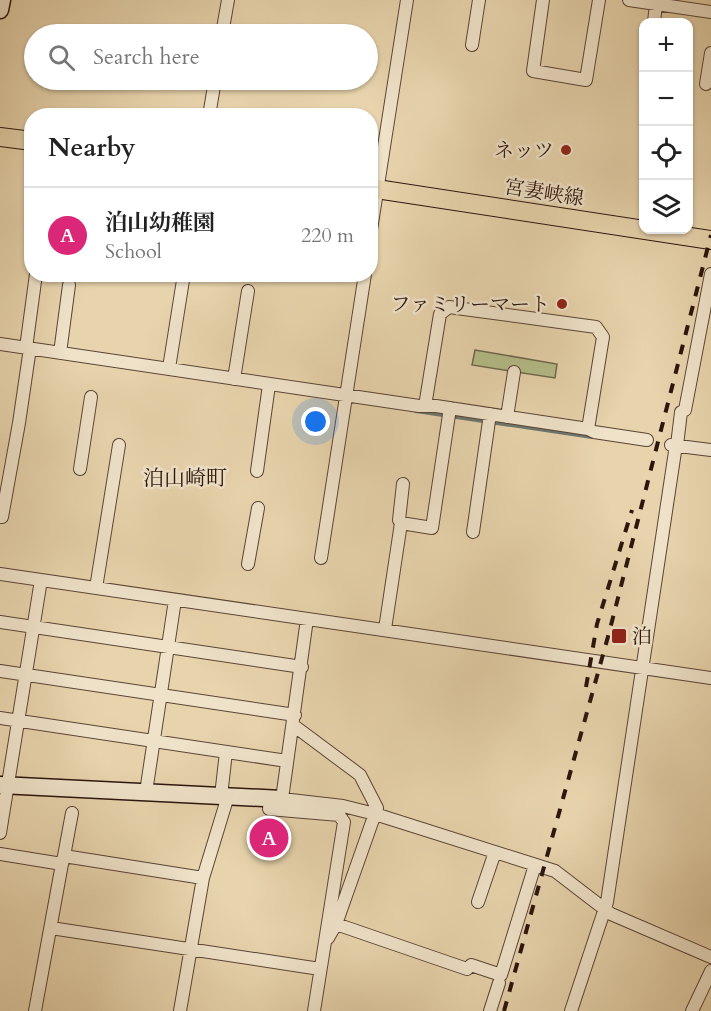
<!DOCTYPE html>
<meta charset="utf-8">
<style>
:root{--surface:#fff;--page:#f6f6f6;--text:#222;--muted:#767676;--line:#e0e0e0;--accent:#db2777}
body{margin:0;font-family:Cardo,"Noto Serif JP",serif;background:var(--page);color:var(--text)}
.controls{position:absolute;right:18px;top:18px;display:grid;overflow:hidden;border-radius:12px;box-shadow:0 2px 4px #0004}
.controls button{width:54px;height:54px;display:grid;place-items:center;padding:0;border:0;border-bottom:2px solid var(--line);background:var(--surface);color:var(--text);font:30px sans-serif}
.you{position:absolute;left:316px;top:422px;width:21px;height:21px;margin:-15px;border:4px solid #fff;border-radius:50%;background:#1a73e8;box-shadow:0 0 0 9px #1a73e833}
.badge{display:grid;place-items:center;width:39px;height:39px;border-radius:50%;background:var(--accent);color:#fff;font-size:20px;font-weight:700}
.pin{position:absolute;translate:-50% -50%;border:3px solid #fff;box-shadow:0 2px 6px #0006}
.list{margin:0;padding:0;list-style:none}
h2{display:flex;justify-content:space-between;align-items:center;height:78px;margin:0;padding:0 24px;font-size:26px}
h2 small{font-size:20px;font-weight:400;color:var(--muted)}
.list li{display:grid;grid-template-columns:39px 1fr auto;gap:18px;align-items:center;box-sizing:border-box;height:96px;padding:0 24px;border-top:2px solid var(--line)}
.list b{display:block;font-size:22px;white-space:nowrap}
.list p{margin:0;font-size:20px;white-space:nowrap;color:var(--muted)}
.list em{font-size:20px;font-style:normal;color:var(--muted)}
.icon{flex:none;width:33px;height:33px;fill:none;stroke:currentColor;stroke-width:2;stroke-linecap:round;stroke-linejoin:round}
.map{position:relative;flex:none;width:711px;height:1011px;overflow:hidden}
.search{position:absolute;background:var(--surface);box-shadow:0 2px 4px #0004;left:24px;top:24px;width:354px;height:66px;display:flex;align-items:center;gap:15px;box-sizing:border-box;padding:0 21px;border-radius:33px;color:var(--muted);font-size:22px}
.panel{position:absolute;background:var(--surface);box-shadow:0 2px 4px #0004;left:24px;top:108px;width:354px;height:174px;border-radius:24px}
.map>svg:first-child{display:block}
.green{fill:#b5bc8a;stroke:#70684c;stroke-width:1.5}
.lines{fill:none;stroke-linecap:round;stroke-linejoin:round}
.stream{stroke:#6c766f;stroke-width:4}
.street-casing{stroke:#5a4435;stroke-width:14}
.secondary-casing{stroke:#2b150d;stroke-width:19}
.primary-casing{stroke:#2b150d;stroke-width:20}
.street{stroke:#efe2c9;stroke-width:12}
.secondary{stroke:#efe2c9;stroke-width:16}
.primary{stroke:#e7d3ac;stroke-width:18}
.rail{stroke:#2b150d;stroke-width:4;stroke-dasharray:10 10;stroke-linecap:butt}
.poi-dot{fill:#8f2418;stroke:#efe2c9;stroke-width:2}
.labels{text-anchor:middle;stroke-width:5;stroke-linejoin:round;paint-order:stroke}
.poi-label{font-size:20px;fill:#2b150d;stroke:#efe2c9;text-anchor:end}
.street-label{font-size:20px;fill:#2b150d;stroke:#efe2c9}
.neighbourhood-label{font-size:21px;fill:#2b150d;stroke:#efe2c9}
</style>
<div class="map">
<svg width="711" height="1011" viewBox="0 0 711 1011">
<rect width="100%" height="100%" fill="#e7d3ac"/>
<filter id="stains"><feTurbulence type="fractalNoise" baseFrequency=".00333" numOctaves="4"/><feColorMatrix values="0 0 0 0 .2 0 0 0 0 .09 0 0 0 0 .02 0 0 0 .5 -.17"/></filter>
<radialGradient id="worn" r=".72"><stop offset=".6" stop-color="#630" stop-opacity="0"/><stop offset="1" stop-color="#630" stop-opacity=".3"/></radialGradient>
<path class="green" d="M 475,350 L 557,364 L 555,378 L 472,365 Z"/>
<g class="lines">
<path class="stream" d="M 416,411 L 592,437"/>
<defs>
<path id="street" d="M 543,0 L 533,71 L 586,80 L 599,0
M 629,0 L 711,12
M 654,22 L 656,4
M 222,34 L 228,0
M 472,45 L 479,0
M 706,84 L 711,53
M 209,116 L 215,80
M 370,236 L 407,0
M 0,344 L 419,406 L 436,406 L 588,429 L 594,432 L 647,440
M 26,348 L 36,274
M 60,353 L 69,285
M 169,368 L 184,274
M 234,379 L 248,291
M 425,406 L 440,314 L 449,307 L 596,327 L 603,337 L 588,429
M 507,417 L 514,372
M 671,445 L 711,450
M 677,445 L 681,412 L 685,410 L 711,274
M 80,469 L 91,397
M 257,471 L 269,385
M 2,517 L 19,423 L 30,348
M 401,523 L 432,528 L 450,408
M 473,532 L 490,414
M 321,558 L 365,274
M 248,564 L 258,508
M 0,574 L 711,678
M 96,588 L 119,445
M 307,619 L 282,799 L 343,806 L 375,814 L 555,871 L 611,914 L 711,957
M 0,622 L 302,667
M 385,629 L 401,523 L 399,520 L 403,484
M 0,671 L 295,715
M 0,718 L 287,761
M 293,725 L 360,775 L 377,808 L 336,924 L 328,938
M 146,792 L 175,600
M 221,796 L 226,752
M 270,798 L 269,809 L 339,815 L 344,822 L 314,1011
M 0,833 L 41,580
M 0,854 L 62,864 L 35,1011
M 64,856 L 72,813
M 62,864 L 64,856 L 203,878
M 478,902 L 495,852
M 336,924 L 467,969
M 51,928 L 320,969
M 471,965 L 501,975 L 535,865
M 180,1011 L 203,878 L 228,796
M 490,1011 L 499,983
M 571,1011 L 607,902 L 676,445
M 692,1011 L 711,971"/>
<path id="secondary" d="M 0,10 L 2,0
M 0,785 L 282,799"/>
<path id="primary" d="M 0,137 L 32,141
M 370,188 L 711,240"/>
</defs>
<use href="#street" class="street-casing"/>
<use href="#secondary" class="secondary-casing"/>
<use href="#primary" class="primary-casing"/>
<use href="#street" class="street"/>
<use href="#secondary" class="secondary"/>
<use href="#primary" class="primary"/>
<path class="rail" d="M 586,687 L 597,624 L 632,510
M 504,1011 L 609,633 L 711,235"/>
</g>
<g class="poi-dot">
<circle cx="566" cy="150" r="6"/>
<circle cx="562" cy="304" r="6"/>
<rect x="611" y="628" width="16" height="16" rx="3"/>
</g>
<g class="labels">
<g class="poi-label">
<text x="554" y="157">ネッツ</text>
<text x="550" y="311">ファミリーマート</text>
<text x="632" y="643" text-anchor="start">泊</text>
</g>
<g class="street-label">
<text transform="translate(544 192) rotate(9)" y="7">宮妻峡線</text>
</g>
<g class="neighbourhood-label">
<text x="185" y="485">泊山崎町</text>
</g>
</g>
<rect width="100%" height="100%" filter="url(#stains)"/>
<rect width="100%" height="100%" fill="url(#worn)"/>
</svg>
<div class="controls">
<button>+</button>
<button>−</button>
<button><svg class="icon" aria-label="locate" viewBox="0 0 24 24"><circle cx="12" cy="12" r="6"/><path d="M12 2v4M12 18v4M2 12h4M18 12h4"/></svg></button>
<button><svg class="icon" aria-label="layers" viewBox="0 0 24 24"><path d="M12 4l9 5-9 5-9-5zM3 14l9 5 9-5"/></svg></button>
</div>
<div class="you"></div>
<div class="pin badge" style="left:269px;top:838px">A</div>
<div class="search"><svg class="icon" aria-label="search" viewBox="0 0 24 24"><circle cx="10" cy="10" r="6"/><path d="M15 15l6 6"/></svg>Search here</div>
<section class="panel">
<h2>Nearby<small></small></h2>
<ul class="list">
<li><span class="badge">A</span><div><b>泊山幼稚園</b><p>School</p></div><em>220 m</em></li>
</ul>
</section>
</div>
